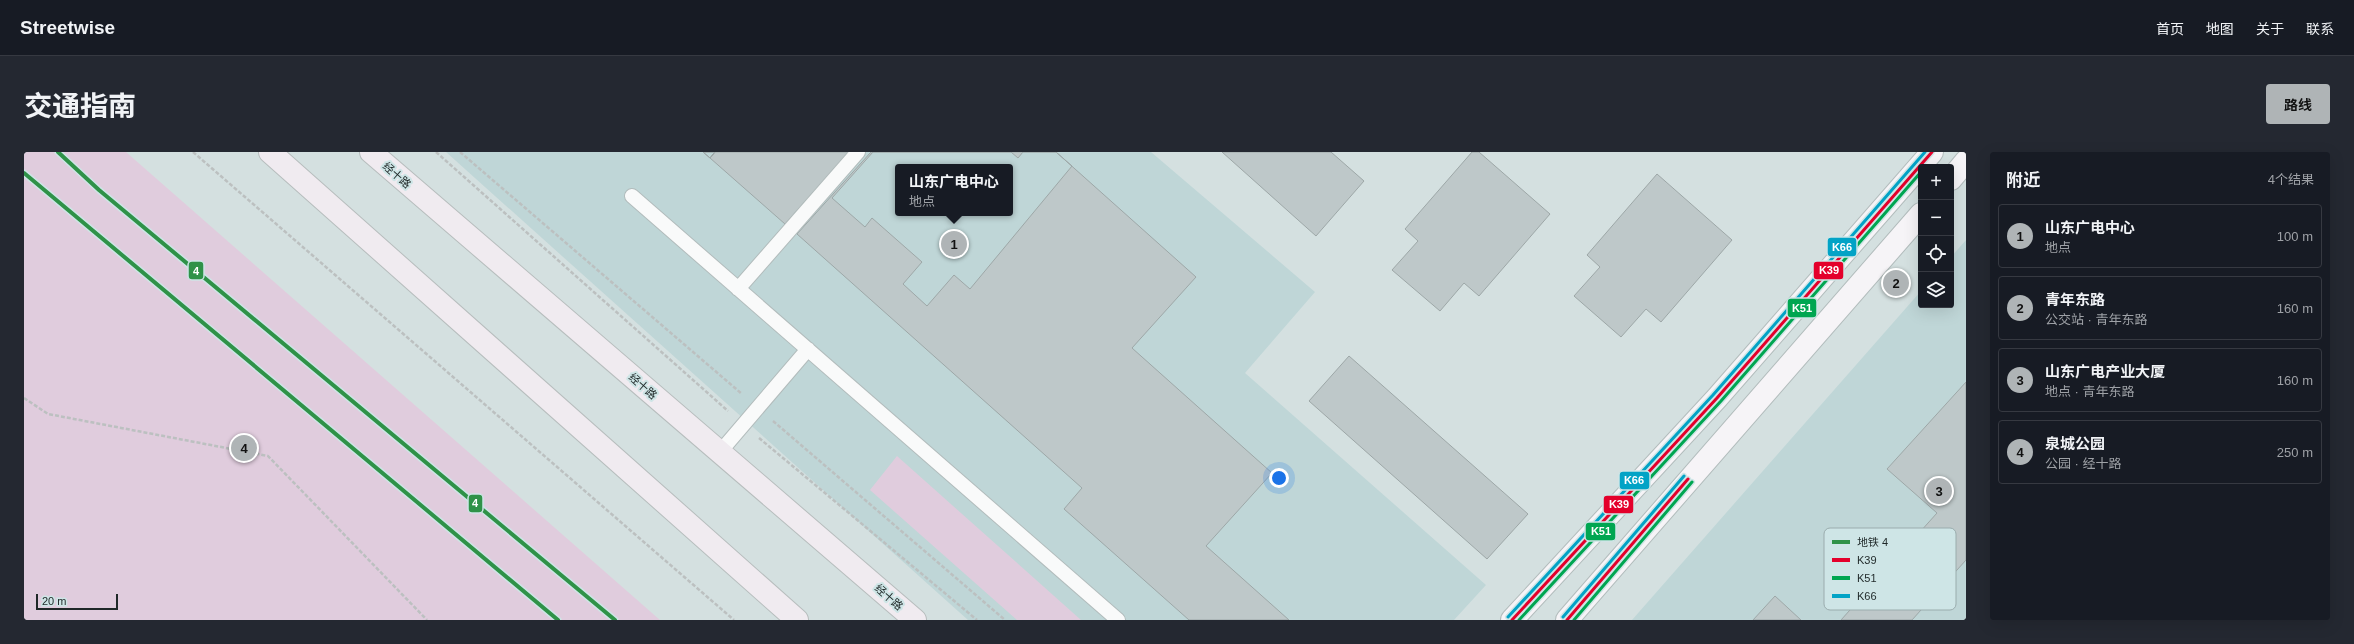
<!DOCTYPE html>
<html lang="zh">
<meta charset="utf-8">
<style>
:root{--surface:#171b24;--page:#242831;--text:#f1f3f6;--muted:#9ea1a6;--line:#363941;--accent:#afb4b6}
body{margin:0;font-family:Arial,"Noto Sans SC",sans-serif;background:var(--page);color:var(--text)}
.controls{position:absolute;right:12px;top:12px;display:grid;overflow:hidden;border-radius:4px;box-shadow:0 4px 16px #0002}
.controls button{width:36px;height:36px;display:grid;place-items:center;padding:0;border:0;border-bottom:1px solid var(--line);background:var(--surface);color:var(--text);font:20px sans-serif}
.scale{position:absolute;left:12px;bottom:10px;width:82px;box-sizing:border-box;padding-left:4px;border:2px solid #1f2828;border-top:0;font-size:11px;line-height:14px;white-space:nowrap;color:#1f2828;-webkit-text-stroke:3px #cee5e6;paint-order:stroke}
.you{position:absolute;left:1255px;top:326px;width:14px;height:14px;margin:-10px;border:3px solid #fff;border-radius:50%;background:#1a73e8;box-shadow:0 0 0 6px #1a73e833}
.badge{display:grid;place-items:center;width:26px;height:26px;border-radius:50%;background:var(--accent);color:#111;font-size:13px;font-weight:700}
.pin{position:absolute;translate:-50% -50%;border:2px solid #fff;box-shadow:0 1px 4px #0006}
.popup{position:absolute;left:871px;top:12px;width:118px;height:52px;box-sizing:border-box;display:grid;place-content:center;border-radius:4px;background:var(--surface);filter:drop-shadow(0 1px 3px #0005);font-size:13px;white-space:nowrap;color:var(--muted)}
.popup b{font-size:15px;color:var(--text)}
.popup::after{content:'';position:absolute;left:50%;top:100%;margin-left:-8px;border:8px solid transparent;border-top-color:var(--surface)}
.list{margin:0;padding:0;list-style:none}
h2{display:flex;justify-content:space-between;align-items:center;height:52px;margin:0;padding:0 16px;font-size:17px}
h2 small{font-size:13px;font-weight:400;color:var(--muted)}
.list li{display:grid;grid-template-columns:26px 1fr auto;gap:12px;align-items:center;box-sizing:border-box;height:64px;margin:0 8px 8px;padding:0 8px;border:1px solid var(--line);border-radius:4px}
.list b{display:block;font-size:15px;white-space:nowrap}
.list p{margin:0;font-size:13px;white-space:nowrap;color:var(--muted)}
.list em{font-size:13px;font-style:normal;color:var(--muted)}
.icon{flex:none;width:22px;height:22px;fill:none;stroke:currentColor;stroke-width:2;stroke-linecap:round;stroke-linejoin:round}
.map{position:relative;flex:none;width:1942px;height:468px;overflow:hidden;border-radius:4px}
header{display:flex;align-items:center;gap:24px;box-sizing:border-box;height:56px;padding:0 20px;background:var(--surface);border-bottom:1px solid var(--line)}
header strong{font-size:19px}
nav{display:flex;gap:22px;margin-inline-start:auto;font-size:14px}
.intro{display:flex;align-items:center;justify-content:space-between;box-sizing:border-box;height:96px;padding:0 24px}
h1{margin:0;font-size:28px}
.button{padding:10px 18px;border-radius:4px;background:var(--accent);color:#111;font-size:14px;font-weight:700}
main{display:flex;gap:24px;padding:0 24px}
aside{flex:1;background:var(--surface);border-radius:4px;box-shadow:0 4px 16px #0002}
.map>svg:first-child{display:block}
.built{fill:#bfd6d7;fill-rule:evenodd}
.green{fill:#e0ccdd}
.building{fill:#bec8c9;stroke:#9da7a7;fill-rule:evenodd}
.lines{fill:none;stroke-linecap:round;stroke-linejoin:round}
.service-casing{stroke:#b2bcbc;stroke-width:16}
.secondary-casing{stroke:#b2bcbc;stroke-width:24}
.trunk-casing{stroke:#b7bdbd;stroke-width:24}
.path{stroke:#bcc0c0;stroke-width:2.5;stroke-dasharray:4 2;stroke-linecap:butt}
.service{stroke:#f9fafa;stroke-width:14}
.secondary{stroke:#f6f4f7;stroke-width:22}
.trunk{stroke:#f0ebf0;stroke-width:22}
.bus-1-casing{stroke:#cee5e6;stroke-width:6}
.bus-2-casing{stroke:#cee5e6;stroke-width:6}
.bus-3-casing{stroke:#cee5e6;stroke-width:6}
.bus-1{stroke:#e4002b;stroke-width:3}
.bus-2{stroke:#00a651;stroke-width:3}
.bus-3{stroke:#02a3c6;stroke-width:3}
.metro-1-casing{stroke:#cee5e6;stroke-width:7}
.metro-1{stroke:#2f9248;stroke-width:4}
.labels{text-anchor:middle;stroke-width:4;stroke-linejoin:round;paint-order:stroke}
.street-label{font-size:11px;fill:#1f2828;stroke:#cee5e6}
.key{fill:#cee5e6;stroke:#9aacad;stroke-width:1}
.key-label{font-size:11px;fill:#1f2828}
.line-badge{stroke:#cee5e6;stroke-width:1.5}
.badge-label{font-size:11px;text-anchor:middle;font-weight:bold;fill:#fff}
</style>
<header>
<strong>Streetwise</strong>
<nav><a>首页</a><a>地图</a><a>关于</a><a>联系</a></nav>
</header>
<div class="intro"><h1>交通指南</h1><a class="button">路线</a></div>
<main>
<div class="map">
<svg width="1942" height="468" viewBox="0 0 1942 468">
<rect width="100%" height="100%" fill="#d4e0e0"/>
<path class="built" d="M 422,0 L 1127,0 L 1291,140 L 1221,221 L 1462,433 L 1430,468 L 944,468 ZM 874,15 L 986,15 L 986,61 L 874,61 Z
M 1942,88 L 1942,468 L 1608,468 L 1897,139 L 1897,153 L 1927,153 L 1927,105 Z"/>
<path class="green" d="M 0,0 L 102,0 L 636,468 L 0,468 Z
M 873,304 L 1057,468 L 993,468 L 846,338 Z"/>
<path class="building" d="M 679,0 L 691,0 L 686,6 Z
M 679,0 L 691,0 L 686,6 Z
M 691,0 L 825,0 L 761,72 L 686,6 Z
M 847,0 L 1032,0 L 1172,125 L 1108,196 L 1248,321 L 1182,394 L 1265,468 L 1165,468 L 1040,357 L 1058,336 L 773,82 ZM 874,15 L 986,15 L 986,61 L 874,61 Z
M 849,0 L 987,0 L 994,6 L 999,0 L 1032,0 L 1048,14 L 946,137 L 930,123 L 903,154 L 879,132 L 898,110 L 848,66 L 841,75 L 808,46 ZM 874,15 L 986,15 L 986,61 L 874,61 Z
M 1198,0 L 1307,0 L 1340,29 L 1292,84 Z
M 1448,0 L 1455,0 L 1526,62 L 1455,144 L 1440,131 L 1416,159 L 1368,118 L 1394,89 L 1381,77 Z
M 1633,22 L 1708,88 L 1637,170 L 1622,157 L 1597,185 L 1550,144 L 1576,115 L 1563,103 Z
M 1325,204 L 1504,362 L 1463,407 L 1285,249 Z
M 1942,230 L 1942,408 L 1888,468 L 1817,468 L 1913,361 L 1863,317 Z
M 1751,444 L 1777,468 L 1729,468 Z"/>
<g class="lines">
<defs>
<path id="service" d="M 608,44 L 1094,468
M 714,137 L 834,0
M 696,300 L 784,197"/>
<path id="secondary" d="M 1927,27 L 1942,9
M 1488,468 L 1693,246 L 1908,0
M 1543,468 L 1897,62"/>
<path id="trunk" d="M 246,0 L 773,468
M 347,0 L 891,468"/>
</defs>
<use href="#service" class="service-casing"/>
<use href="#secondary" class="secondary-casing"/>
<use href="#trunk" class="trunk-casing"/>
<path class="path" d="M 169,0 L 710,468
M 412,0 L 704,259
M 436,0 L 718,242
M 0,246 L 24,262 L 244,304 L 403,468
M 749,269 L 981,468
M 735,286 L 953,468"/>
<use href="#service" class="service"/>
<use href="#secondary" class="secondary"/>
<use href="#trunk" class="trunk"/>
<defs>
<path id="bus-1" d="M 1488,468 L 1693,246 L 1908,0
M 1543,468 L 1664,327"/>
<path id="bus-2" d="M 1495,468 L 1697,249 L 1897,20
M 1550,468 L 1668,330"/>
<path id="bus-3" d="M 1484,465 L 1689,243 L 1901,0
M 1539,465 L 1660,324"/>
</defs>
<use href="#bus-1" class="bus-1-casing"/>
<use href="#bus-2" class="bus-2-casing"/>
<use href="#bus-3" class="bus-3-casing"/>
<use href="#bus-1" class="bus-1"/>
<use href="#bus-2" class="bus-2"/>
<use href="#bus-3" class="bus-3"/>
<defs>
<path id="metro-1" d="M 34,0 L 75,38 L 591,468
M 0,21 L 534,468"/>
</defs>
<use href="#metro-1" class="metro-1-casing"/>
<use href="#metro-1" class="metro-1"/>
</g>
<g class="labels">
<g class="street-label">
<text transform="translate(373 23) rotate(41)" y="4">经十路</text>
<text transform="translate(619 234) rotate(41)" y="4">经十路</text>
<text transform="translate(865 445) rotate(41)" y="4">经十路</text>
</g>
</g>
<rect x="1800" y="376" width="132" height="82" rx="6" class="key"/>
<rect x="1808" y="388" width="18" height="4" fill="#2f9248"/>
<rect x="1808" y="406" width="18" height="4" fill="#e4002b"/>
<rect x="1808" y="424" width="18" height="4" fill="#00a651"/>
<rect x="1808" y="442" width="18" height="4" fill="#02a3c6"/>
<g class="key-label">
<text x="1833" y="394">地铁 4</text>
<text x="1833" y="412">K39</text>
<text x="1833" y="430">K51</text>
<text x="1833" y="448">K66</text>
</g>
<g class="line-badge">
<rect x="1803" y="85" width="30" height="20" rx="4" fill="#02a3c6"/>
<rect x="1789" y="109" width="31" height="19" rx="4" fill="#e4002b"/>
<rect x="164" y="109" width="16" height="19" rx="4" fill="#2f9248"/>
<rect x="1763" y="146" width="30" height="20" rx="4" fill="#00a651"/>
<rect x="1595" y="319" width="31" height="19" rx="4" fill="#02a3c6"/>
<rect x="444" y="342" width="15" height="19" rx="4" fill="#2f9248"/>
<rect x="1579" y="343" width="31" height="19" rx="4" fill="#e4002b"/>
<rect x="1561" y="370" width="31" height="19" rx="4" fill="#00a651"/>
</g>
<g class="badge-label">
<text x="1818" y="99">K66</text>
<text x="1805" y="122">K39</text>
<text x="172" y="123">4</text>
<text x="1778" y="160">K51</text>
<text x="1610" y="332">K66</text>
<text x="451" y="355">4</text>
<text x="1595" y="356">K39</text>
<text x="1577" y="383">K51</text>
</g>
</svg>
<div class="controls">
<button>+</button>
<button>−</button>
<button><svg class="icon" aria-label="locate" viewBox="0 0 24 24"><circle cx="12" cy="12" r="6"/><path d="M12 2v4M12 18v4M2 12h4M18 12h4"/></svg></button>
<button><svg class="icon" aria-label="layers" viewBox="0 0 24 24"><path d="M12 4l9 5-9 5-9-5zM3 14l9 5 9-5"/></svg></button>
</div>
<div class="scale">20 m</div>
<div class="you"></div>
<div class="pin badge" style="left:930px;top:92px">1</div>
<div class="popup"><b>山东广电中心</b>地点</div>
<div class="pin badge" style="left:1872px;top:131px">2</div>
<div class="pin badge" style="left:1915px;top:339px">3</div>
<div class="pin badge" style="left:220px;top:296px">4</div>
</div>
<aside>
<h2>附近<small>4个结果</small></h2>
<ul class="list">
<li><span class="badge">1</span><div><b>山东广电中心</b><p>地点</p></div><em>100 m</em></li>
<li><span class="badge">2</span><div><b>青年东路</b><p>公交站 · 青年东路</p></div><em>160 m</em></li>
<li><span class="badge">3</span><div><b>山东广电产业大厦</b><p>地点 · 青年东路</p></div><em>160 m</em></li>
<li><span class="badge">4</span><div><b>泉城公园</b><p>公园 · 经十路</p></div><em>250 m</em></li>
</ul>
</aside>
</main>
